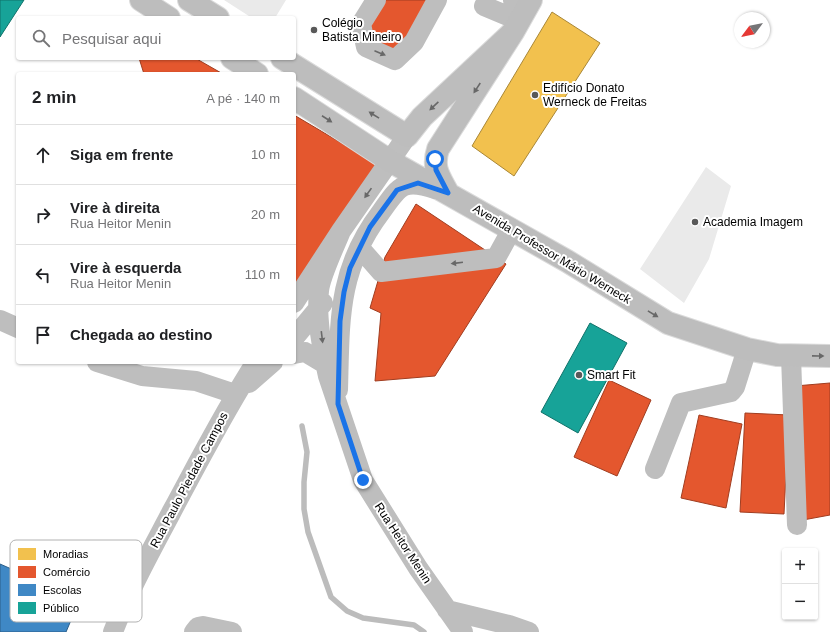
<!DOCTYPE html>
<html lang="pt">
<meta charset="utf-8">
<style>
:root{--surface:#fff;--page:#f6f6f6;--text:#202124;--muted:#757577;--line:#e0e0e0}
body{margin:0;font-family:Arial,sans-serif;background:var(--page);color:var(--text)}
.controls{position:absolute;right:12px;bottom:12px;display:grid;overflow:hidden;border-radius:4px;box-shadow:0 1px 3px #0004}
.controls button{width:36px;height:36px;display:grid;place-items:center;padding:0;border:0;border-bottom:1px solid var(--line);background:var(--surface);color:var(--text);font:20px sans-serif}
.compass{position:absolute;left:734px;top:12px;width:36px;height:36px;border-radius:50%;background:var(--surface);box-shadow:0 1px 3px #0004;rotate:238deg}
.stop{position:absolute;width:12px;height:12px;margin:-9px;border:3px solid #1a73e8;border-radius:50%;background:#fff}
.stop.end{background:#1a73e8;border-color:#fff;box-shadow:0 1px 4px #0008}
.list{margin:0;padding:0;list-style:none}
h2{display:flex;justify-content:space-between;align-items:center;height:52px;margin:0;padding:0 16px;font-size:17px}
h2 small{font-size:13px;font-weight:400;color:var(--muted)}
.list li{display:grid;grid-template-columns:26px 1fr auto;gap:12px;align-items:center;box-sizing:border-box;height:60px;padding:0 16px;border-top:1px solid var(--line)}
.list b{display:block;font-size:15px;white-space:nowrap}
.list p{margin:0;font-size:13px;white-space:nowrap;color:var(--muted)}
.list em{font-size:13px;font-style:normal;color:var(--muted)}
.icon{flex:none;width:22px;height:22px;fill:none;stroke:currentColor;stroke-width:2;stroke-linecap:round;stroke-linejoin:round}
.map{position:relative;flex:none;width:830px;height:632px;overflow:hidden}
.search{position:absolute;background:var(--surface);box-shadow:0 1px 3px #0004;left:16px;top:16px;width:280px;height:44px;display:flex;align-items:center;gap:10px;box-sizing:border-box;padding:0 14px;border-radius:4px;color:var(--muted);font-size:15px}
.panel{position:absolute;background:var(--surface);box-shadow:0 1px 3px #0004;left:16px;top:72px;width:280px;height:292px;border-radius:4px}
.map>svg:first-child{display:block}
.green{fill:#eaeaea}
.homes{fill:#f2c14e;stroke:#a98737}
.shops{fill:#e4572e;stroke:#a03d20}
.schools{fill:#3f88c5;stroke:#2c5f8a}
.public{fill:#17a398;stroke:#10726a}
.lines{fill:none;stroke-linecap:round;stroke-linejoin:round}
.stream{stroke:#bcbcbc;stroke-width:5.5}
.major-casing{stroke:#dbdbdb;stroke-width:24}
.minor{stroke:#bebebe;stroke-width:20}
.major{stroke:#bdbdbd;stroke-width:22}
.oneway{fill:#686868}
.route{stroke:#1a73e8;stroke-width:5}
.poi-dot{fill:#595959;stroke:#fff;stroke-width:1.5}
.labels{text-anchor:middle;stroke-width:4;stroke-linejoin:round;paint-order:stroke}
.poi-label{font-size:12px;fill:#000;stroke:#fff;text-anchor:start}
.street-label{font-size:12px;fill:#000;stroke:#fff}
.key{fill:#fff;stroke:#b2b2b2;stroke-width:1}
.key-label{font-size:11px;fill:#000}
</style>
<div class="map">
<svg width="830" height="632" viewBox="0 0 830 632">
<rect width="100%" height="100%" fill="#fff"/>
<path class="green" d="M 224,0 L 286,0 L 275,18 L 252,18 Z
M 706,167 L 731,186 L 709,259 L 684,303 L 640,269 Z"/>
<path class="homes" d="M 552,12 L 600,43 L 514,176 L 472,146 Z"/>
<path class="shops" d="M 383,0 L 428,0 L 408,38 L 393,54 L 368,38 L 367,24 Z
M 139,58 L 195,58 L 223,74 L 144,74 Z
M 294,115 L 377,164 L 294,289 Z
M 416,204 L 506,264 L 435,376 L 375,381 L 381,313 L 370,308 L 385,257 Z
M 609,380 L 651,400 L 617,476 L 574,457 Z
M 830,383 L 830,515 L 803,520 L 795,386 Z
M 745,413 L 789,415 L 784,514 L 740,512 Z
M 699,415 L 742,424 L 726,508 L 681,498 Z"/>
<path class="schools" d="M 0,564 L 80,599 L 66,632 L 0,632 Z"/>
<path class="public" d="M 0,0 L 24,0 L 0,37 Z
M 590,323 L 627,343 L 578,433 L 541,412 Z"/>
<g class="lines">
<path class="stream" d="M 302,426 L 307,452 L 304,482 L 304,509 L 308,532 L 331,597 L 347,611 L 363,618 L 414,625 L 424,632"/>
<defs>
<path id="major" d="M 141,0 L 169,18
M 189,0 L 218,18
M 232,58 L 257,74
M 282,58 L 407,136 L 422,117 L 513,32
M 294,98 L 390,161 L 567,261 L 668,323 L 747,349 L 777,355 L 830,356
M 448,193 C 439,176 432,168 438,149 L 513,32 L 531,0"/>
</defs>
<use href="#major" class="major-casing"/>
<path class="minor" d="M 376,0 L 361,24 L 366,47 L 395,60 L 414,42 L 437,0
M 513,0 L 528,7
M 484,6 L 520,21
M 341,231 C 335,246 320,277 319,291 C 316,316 322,352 328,376 L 363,480 L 418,568 L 463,632
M 360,248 L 381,272 L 496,258 L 512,229
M 294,303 L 341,231 L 407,136
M 0,320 L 18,328
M 294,338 L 323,303
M 294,354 L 305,352 L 325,364
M 791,356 L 797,525
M 97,362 L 142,376 L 196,381 L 235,394
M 249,383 L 273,362
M 338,390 C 340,321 337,270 381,212 C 399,187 402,178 435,189
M 655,469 L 681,403 L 731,392 L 735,387 L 747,349
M 447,610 L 509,625 L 529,632
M 113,632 C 129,590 151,551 172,511 C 199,461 225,410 256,362
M 194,632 L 198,627 L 203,626 L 232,632"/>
<use href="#major" class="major"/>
</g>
<defs><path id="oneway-solid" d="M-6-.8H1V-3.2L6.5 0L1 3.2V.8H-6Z"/></defs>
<g class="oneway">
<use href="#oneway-solid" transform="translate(380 53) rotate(23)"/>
<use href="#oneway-solid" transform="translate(477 88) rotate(123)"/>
<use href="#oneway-solid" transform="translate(434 106) rotate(137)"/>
<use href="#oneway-solid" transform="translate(374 115) rotate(-148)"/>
<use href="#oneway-solid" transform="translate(327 119) rotate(33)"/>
<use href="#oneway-solid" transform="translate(368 193) rotate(125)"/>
<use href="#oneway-solid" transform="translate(457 263) rotate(173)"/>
<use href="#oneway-solid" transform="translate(653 314) rotate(31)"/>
<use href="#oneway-solid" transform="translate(322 337) rotate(83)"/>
<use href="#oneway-solid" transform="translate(818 356) rotate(1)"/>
</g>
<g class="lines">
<path class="route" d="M 363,480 L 338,404 L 340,321 L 344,292 L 350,268 L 370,227 L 397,190 L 418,183 L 448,193 L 436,170 L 435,159"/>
</g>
<g class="poi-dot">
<circle cx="314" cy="30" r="4"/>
<circle cx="535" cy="95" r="4"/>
<circle cx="695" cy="222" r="4"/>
<circle cx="579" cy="375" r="4"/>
</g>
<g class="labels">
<g class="poi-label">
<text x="322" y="27">Colégio<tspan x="322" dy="14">Batista Mineiro</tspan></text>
<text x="543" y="92">Edifício Donato<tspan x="543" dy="14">Werneck de Freitas</tspan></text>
<text x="703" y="226">Academia Imagem</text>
<text x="587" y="379">Smart Fit</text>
</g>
<g class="street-label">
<text transform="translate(552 254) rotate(31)" y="4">Avenida Professor Mário Werneck</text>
<text transform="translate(189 480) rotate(-62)" y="4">Rua Paulo Piedade Campos</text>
<text transform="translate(403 543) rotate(57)" y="4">Rua Heitor Menin</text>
</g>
</g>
<rect x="10" y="540" width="132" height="82" rx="6" class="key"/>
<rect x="18" y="548" width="18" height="12" fill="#f2c14e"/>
<rect x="18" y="566" width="18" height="12" fill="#e4572e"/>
<rect x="18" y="584" width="18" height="12" fill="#3f88c5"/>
<rect x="18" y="602" width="18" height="12" fill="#17a398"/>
<g class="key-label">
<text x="43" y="558">Moradias</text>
<text x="43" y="576">Comércio</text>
<text x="43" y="594">Escolas</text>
<text x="43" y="612">Público</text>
</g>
</svg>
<div class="controls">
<button>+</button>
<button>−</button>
</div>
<svg class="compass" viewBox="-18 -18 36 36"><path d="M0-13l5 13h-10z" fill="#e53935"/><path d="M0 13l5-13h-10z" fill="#757577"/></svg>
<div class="stop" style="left:435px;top:159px"></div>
<div class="stop end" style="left:363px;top:480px"></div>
<div class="search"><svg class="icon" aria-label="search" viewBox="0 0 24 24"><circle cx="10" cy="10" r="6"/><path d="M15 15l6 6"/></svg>Pesquisar aqui</div>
<section class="panel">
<h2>2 min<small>A pé · 140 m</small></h2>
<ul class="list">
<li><svg class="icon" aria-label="ahead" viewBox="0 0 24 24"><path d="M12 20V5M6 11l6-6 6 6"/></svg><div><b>Siga em frente</b></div><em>10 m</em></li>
<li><svg class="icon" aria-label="right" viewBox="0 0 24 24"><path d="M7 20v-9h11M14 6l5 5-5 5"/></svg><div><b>Vire à direita</b><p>Rua Heitor Menin</p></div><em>20 m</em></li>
<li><svg class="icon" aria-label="left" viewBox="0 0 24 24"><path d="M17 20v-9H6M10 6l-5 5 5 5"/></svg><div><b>Vire à esquerda</b><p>Rua Heitor Menin</p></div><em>110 m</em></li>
<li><svg class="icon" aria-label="arrive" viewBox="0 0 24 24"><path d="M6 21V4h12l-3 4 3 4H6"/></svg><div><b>Chegada ao destino</b></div></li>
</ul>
</section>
</div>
